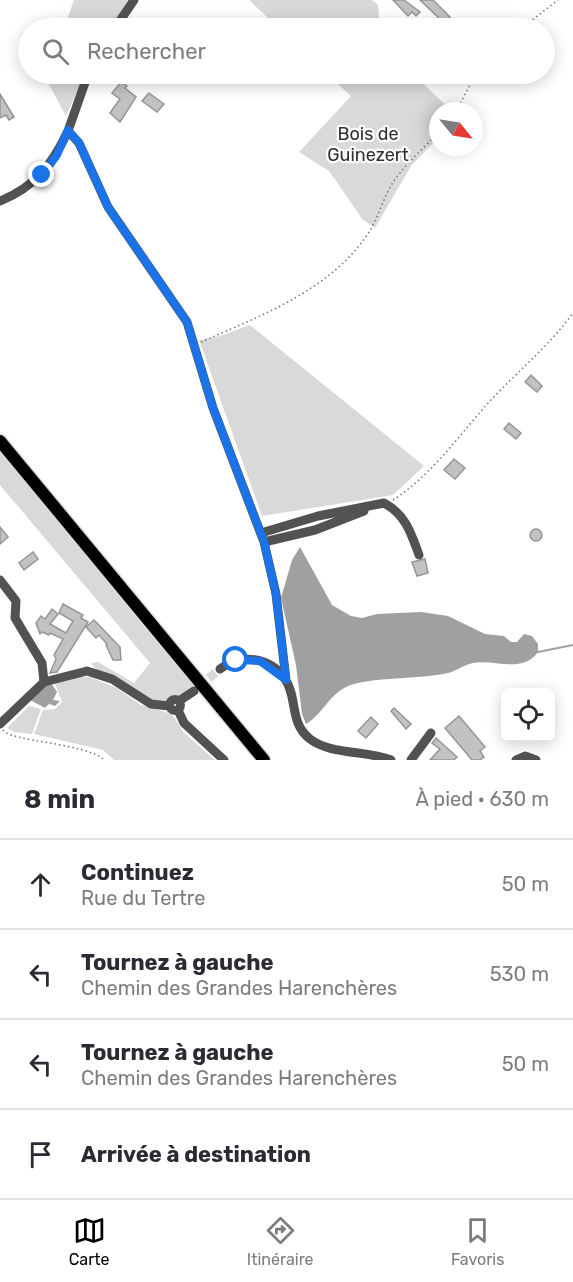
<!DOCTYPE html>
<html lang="fr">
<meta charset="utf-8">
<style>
:root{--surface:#fff;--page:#f7f7f7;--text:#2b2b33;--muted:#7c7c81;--line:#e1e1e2;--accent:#000}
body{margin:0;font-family:Rubik,sans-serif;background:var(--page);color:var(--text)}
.controls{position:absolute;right:18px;bottom:18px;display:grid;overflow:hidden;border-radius:9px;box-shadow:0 3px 15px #0003}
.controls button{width:54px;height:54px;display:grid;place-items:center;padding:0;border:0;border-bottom:2px solid var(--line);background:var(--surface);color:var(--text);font:30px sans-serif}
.compass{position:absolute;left:429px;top:102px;width:54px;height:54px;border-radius:50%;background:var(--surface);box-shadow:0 3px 15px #0003;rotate:120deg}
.stop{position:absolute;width:18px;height:18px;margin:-14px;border:4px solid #1a73e8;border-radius:50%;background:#fff}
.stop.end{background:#1a73e8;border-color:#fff;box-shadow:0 2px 6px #0008}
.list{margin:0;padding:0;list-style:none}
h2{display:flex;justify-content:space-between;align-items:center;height:78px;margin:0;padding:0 24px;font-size:26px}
h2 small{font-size:20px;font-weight:400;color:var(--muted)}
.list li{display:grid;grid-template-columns:39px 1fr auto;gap:18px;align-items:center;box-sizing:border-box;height:90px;padding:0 24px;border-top:2px solid var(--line)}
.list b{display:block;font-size:22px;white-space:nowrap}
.list p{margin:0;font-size:20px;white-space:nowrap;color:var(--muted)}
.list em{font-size:20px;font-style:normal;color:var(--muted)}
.icon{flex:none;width:33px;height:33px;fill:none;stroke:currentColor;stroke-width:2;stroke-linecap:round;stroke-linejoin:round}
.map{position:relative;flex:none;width:573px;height:760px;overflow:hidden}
.search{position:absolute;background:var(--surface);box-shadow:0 3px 15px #0003;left:18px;right:18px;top:18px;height:66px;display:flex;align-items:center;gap:15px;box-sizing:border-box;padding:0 21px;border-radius:33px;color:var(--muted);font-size:22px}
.sheet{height:438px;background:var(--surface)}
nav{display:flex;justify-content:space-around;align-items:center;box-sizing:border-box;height:84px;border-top:2px solid var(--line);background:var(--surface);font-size:16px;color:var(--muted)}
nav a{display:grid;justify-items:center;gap:3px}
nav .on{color:var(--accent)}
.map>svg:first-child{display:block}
.green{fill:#d9d9d9}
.water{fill:#a0a0a0}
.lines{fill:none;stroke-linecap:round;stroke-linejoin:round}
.stream{stroke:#a0a0a0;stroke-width:2}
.building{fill:#c2c2c2;stroke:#969696;stroke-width:1.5}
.minor-tunnel{stroke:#d9d9d9;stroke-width:9;stroke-dasharray:9 4.5;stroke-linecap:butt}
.major-casing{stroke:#dbdbdb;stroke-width:15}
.path{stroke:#747474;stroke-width:1.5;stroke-dasharray:1.5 3;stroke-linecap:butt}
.minor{stroke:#525252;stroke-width:9}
.major{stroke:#000;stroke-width:12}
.route{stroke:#1a73e8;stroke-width:8}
.labels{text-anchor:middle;stroke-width:4.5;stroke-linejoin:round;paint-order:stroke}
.park-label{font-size:18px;fill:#303030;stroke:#fff}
</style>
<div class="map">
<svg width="573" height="760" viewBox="0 0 573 760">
<rect width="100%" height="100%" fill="#fff"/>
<path class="green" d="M 74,0 L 128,0 L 110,28 L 64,28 Z
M 249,0 L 372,0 L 378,5 L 380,28 L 279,28 Z
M 48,74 L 85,74 L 66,116 L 46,79 Z
M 327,74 L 413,74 L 452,111 L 438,111 L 438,138 L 411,166 L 375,228 L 363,220 L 329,171 L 299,152 L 351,96 Z
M 250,325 L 424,466 L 393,495 L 262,516 L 199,340 L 220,336 Z
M 0,449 L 195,685 C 185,692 173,702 161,702 C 144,703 111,679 96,670 L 91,663 L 98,662 L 134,683 L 150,663 L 0,485 Z
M 71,677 L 90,677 L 117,688 L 141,705 L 172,714 L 184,733 L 215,760 L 114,760 L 103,750 L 34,734 L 43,710 L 55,709 L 62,702 L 55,684 Z
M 29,706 L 41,709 L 32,734 L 14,732 L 7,728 Z"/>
<path class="water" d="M 300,547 L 332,605 L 351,616 L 362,618 L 377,614 L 421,612 L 448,616 L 485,634 L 504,636 L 511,642 L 517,642 L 524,634 L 532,636 L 538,644 L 538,652 C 522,674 496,659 473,663 C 463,665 454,673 443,674 C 419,679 366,677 346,687 C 327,697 324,713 306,724 L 302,714 L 296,665 L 281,598 L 292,560 Z
M 51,683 L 57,692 L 53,700 L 60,701 L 55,706 L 49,704 L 45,708 L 30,700 L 39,689 Z"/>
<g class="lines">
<path class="stream" d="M 538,652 L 573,645"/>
</g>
<path class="building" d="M 393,0 L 404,0 L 420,12 L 416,16 L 412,12 L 408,16 Z
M 420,0 L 433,0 L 450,17 L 444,23 Z
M 121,82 L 127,86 L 125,88 L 136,97 L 120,122 L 110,113 L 120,99 L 112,93 Z
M 149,93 L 164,104 L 157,112 L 142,101 Z
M 0,94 L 14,117 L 9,120 L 6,115 L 0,118 Z
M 531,375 L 542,386 L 537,392 L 525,382 Z
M 509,423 L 521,433 L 516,439 L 504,429 Z
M 454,459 L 465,468 L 455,479 L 444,470 Z
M 0,527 L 8,537 L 0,544 Z
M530 535a6 6 0 1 1 12 0a6 6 0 1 1-12 0Z
M 33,552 L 38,559 L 24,570 L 19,563 Z
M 425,559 L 428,573 L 417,576 L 412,562 Z
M 63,604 L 83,615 L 81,618 L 88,622 L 57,672 L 50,673 L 56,659 L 54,655 L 63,639 L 50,633 L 49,635 L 42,632 L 40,634 L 36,623 L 41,616 L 45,619 L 52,609 L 58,614 L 50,624 L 66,633 L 73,621 L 59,613 Z
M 94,620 L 120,647 L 121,660 L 113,660 L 106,645 L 107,644 L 99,635 L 96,638 L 86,627 Z
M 394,708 L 411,724 L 406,729 L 391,711 Z
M 459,716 L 485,747 L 480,751 L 484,757 L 480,760 L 472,760 L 445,728 Z
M 371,717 L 378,724 L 366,738 L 358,731 Z
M 436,738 L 457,757 L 454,760 L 430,760 L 440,749 L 432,743 Z"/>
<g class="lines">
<path class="minor-tunnel" d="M 198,687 L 220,669"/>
<defs>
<path id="major" d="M 0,441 L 264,760"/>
</defs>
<use href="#major" class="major-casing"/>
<path class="path" d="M 522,28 L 558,0
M 456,111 L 476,74
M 201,342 C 260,316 326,292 365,238 C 377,222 382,201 392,184 C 404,165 423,149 438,133
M 393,500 C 432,475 460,434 490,401 C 518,371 549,346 573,313
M 3,730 C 11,742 82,742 105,760"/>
<path class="minor" d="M 115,28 L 134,0
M 68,131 L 88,74
M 0,201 C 35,187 52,165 68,131 L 79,143 L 108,207 L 187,322 L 213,408 L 264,542 L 276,594 L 286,680
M 261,533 L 318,516 L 384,503 C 406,515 411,533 419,555
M 264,542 L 315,530 L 364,511
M 0,580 L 16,601 L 15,618 L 42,663 L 44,682
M 220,669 C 241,653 270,657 285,679 C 298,698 289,723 310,739 C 331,755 366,750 391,760
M169.5 705a5.5 5.5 0 1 1 11 0a5.5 5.5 0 1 1-11 0Z
M 179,701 L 194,691
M 178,710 L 184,723 L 224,760
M 0,724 L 44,682 L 87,671 L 112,679 L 151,704 L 169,706
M 411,760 L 431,733
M 516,760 L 525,756 L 536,760"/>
<use href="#major" class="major"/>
</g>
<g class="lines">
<path class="route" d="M 42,175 L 57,155 L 68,130 L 79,143 L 108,207 L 187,322 L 213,408 L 264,542 L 276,594 L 286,680 L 260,661 L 236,660"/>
</g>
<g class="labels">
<g class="park-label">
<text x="368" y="140">Bois de<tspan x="368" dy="21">Guinezert</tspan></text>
</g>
</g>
</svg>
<div class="controls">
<button><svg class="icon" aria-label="locate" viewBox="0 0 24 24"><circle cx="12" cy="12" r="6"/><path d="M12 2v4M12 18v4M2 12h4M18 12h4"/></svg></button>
</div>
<svg class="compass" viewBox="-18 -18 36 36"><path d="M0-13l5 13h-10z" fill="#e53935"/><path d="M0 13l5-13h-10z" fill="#7c7c81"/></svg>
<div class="stop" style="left:236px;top:660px"></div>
<div class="stop end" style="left:42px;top:175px"></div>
<div class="search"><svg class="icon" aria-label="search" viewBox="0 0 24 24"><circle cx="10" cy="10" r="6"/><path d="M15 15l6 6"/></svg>Rechercher</div>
</div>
<section class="sheet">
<h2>8 min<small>À pied · 630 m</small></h2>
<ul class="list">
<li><svg class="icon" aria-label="ahead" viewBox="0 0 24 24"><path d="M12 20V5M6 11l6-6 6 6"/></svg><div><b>Continuez</b><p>Rue du Tertre</p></div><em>50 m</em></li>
<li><svg class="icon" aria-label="left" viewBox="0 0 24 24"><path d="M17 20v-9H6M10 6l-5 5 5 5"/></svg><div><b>Tournez à gauche</b><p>Chemin des Grandes Harenchères</p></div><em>530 m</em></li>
<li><svg class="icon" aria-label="left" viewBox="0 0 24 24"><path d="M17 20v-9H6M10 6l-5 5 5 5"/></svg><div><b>Tournez à gauche</b><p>Chemin des Grandes Harenchères</p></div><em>50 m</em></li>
<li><svg class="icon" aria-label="arrive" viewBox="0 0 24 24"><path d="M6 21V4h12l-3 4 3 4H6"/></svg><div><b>Arrivée à destination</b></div></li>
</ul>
</section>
<nav>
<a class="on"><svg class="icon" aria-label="map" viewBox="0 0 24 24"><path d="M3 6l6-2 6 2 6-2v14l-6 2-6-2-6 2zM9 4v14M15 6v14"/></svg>Carte</a>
<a><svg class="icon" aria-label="directions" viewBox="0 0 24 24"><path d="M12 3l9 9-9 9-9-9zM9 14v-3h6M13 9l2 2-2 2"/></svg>Itinéraire</a>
<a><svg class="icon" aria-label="saved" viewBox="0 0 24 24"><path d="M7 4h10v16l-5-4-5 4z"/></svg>Favoris</a>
</nav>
